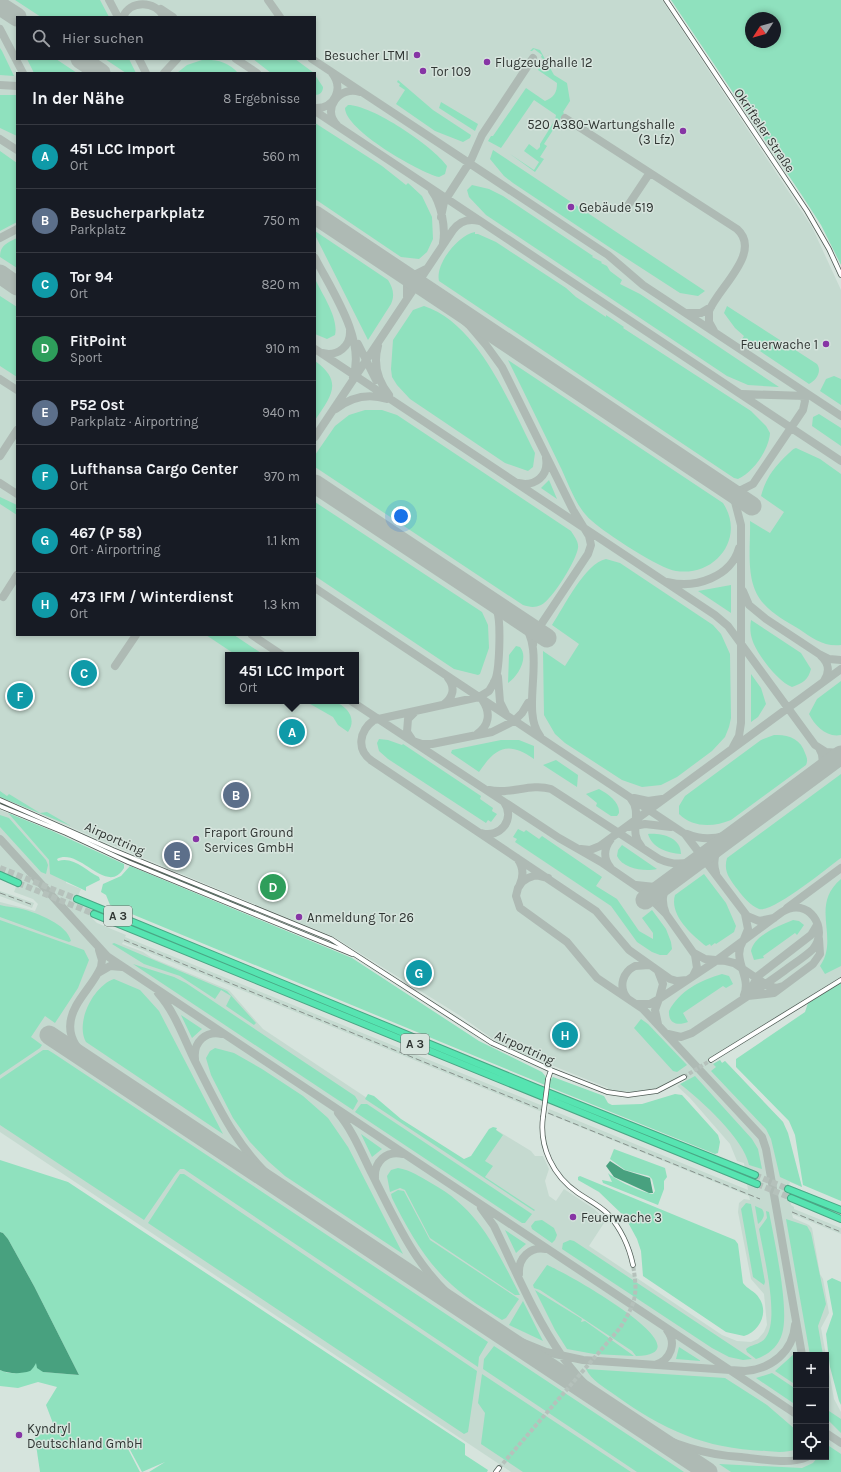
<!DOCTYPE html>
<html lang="de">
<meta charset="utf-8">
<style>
:root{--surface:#171b24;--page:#242831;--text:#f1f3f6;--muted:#9ea1a6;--line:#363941;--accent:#c19ed2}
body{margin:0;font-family:Karla,sans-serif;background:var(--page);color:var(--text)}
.controls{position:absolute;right:12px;bottom:12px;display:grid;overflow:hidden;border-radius:0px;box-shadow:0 2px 6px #0003}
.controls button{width:36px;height:36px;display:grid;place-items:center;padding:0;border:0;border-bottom:1px solid var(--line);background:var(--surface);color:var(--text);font:20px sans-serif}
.compass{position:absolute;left:745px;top:12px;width:36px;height:36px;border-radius:50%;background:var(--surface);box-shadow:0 2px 6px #0003;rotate:234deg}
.you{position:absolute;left:401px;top:516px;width:14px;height:14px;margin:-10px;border:3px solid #fff;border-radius:50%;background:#1a73e8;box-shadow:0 0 0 6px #1a73e833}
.badge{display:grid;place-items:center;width:26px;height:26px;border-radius:50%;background:var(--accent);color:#fff;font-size:13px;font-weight:700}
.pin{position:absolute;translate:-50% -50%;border:2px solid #fff;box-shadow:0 1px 4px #0006}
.popup{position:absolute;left:225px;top:652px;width:134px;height:52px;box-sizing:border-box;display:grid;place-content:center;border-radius:0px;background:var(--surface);filter:drop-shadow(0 1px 3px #0005);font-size:13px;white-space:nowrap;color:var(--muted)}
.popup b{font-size:15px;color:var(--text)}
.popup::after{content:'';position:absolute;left:50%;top:100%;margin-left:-8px;border:8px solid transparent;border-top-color:var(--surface)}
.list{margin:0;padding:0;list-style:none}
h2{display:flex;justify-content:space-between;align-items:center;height:52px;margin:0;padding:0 16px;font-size:17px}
h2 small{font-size:13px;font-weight:400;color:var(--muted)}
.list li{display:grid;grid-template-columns:26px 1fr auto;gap:12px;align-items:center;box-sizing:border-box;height:64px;padding:0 16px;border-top:1px solid var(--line)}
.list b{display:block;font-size:15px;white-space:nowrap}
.list p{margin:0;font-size:13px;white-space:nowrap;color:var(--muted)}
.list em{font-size:13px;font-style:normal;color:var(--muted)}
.icon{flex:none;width:22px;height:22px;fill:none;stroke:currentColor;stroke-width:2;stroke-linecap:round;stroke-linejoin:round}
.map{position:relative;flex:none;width:841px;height:1472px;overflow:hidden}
.search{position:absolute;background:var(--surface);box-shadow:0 2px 6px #0003;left:16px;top:16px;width:300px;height:44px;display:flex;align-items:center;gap:10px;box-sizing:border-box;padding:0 14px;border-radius:0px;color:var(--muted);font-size:15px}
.panel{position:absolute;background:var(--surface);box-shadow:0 2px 6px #0003;left:16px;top:72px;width:300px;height:564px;border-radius:0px}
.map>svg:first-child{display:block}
.built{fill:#c5dad0;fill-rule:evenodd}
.green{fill:#8fe1be;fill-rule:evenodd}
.water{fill:#48a17f}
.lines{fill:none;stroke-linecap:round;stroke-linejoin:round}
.taxiway{stroke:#aebab4;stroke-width:8}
.runway{stroke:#aebab4;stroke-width:19}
.minor-tunnel{stroke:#b5c1bb;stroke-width:4;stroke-dasharray:4 2;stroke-linecap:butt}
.highway-tunnel{stroke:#b5c1bb;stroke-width:6;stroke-dasharray:6 3;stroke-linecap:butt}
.minor-casing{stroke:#505c56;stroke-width:5.5}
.highway-casing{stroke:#49a785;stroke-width:8}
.minor{stroke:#fff;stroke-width:4}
.highway{stroke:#56e4b1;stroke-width:6}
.rail{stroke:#86908b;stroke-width:1;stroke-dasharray:6 3;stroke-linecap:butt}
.minor-bridge-casing{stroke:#505c56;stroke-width:5.5;stroke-linecap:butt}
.minor-bridge{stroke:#fff;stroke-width:4}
.poi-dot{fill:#8735a5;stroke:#d6e4dd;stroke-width:1.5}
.labels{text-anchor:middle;stroke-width:3;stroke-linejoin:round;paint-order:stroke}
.shield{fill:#d6e4dd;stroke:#626a66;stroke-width:1}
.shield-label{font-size:12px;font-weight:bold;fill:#303633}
.poi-label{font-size:13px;fill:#303633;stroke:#d6e4dd;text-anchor:start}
.street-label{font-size:13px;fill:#303633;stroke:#d6e4dd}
</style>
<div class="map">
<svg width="841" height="1472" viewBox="0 0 841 1472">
<rect width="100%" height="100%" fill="#d6e4dd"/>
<path class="built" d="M 0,0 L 662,0 L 812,227 L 841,290 L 841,977 L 711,1059 L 713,1064 L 720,1060 L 722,1063 L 725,1061 L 783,1122 L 802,1187 L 790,1182 L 788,1188 L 789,1193 L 792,1194 L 790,1200 L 791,1205 L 794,1207 L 794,1209 L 841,1228 L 841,1234 L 792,1214 L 793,1218 L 809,1225 L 812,1228 L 820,1274 L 823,1279 L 829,1313 L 821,1328 L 834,1399 L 841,1412 L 841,1472 L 511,1472 L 0,1132 L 0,902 L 35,911 L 38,904 L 33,899 L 14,892 L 18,882 L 15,878 L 0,872 L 0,810 L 8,813 L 66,879 L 66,883 L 81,889 L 76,900 L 80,904 L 95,910 L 92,918 L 97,923 L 126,935 L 125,937 L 543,1106 L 542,1112 L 123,942 L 122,944 L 143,952 L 152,958 L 229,990 L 263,1029 L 468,1165 L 493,1128 L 531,1151 L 535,1156 L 543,1156 L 549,1169 L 545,1181 L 549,1196 L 556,1201 L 564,1189 L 594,1209 L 606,1220 L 589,1246 L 722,1335 L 737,1341 L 751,1342 L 758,1339 L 764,1332 L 767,1325 L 764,1294 L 751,1279 L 738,1212 L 739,1203 L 744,1199 L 750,1200 L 749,1196 L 548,1114 L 549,1109 L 748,1190 L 744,1163 L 737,1161 L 730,1144 L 690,1098 L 677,1086 L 686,1081 L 683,1076 L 663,1087 L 646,1091 L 628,1092 L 608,1090 L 608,1088 L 514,1050 L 493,1039 L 459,1015 L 334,937 L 143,858 L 0,797 ZM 17,17 L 315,17 L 315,59 L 17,59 ZM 17,73 L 315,73 L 315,635 L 17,635 ZM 228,655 L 356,655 L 356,701 L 228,701 ZM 796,1355 L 826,1355 L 826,1457 L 796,1457 Z
M 0,891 L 34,903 L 32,908 L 0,896 Z"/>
<path class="green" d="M 15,0 L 100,0 L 109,17 L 41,17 Z
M 671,0 L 841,0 L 841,265 L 821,225 L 801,194 ZM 751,18 L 775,18 L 775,42 L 751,42 Z
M 0,48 L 2,51 L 14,76 L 0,75 Z
M 533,48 L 540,50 L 554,75 L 567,83 L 570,101 L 563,112 L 564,113 L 544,144 L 547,146 L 540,157 L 544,159 L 535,172 L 510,154 L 534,170 L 539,162 L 524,151 L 529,144 L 537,150 L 540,147 L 540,144 L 555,120 L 556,115 L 534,100 L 501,148 L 488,141 L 491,136 L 493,136 L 526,88 L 545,101 C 554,97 557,93 557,83 L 538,70 L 544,60 L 541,57 L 542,55 L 534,49 L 532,51 L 530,51 Z
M 27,59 L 56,59 L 77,73 L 34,73 Z
M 105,59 L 129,59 L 136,73 L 126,73 Z
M 253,59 L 295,59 L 314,73 L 271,73 Z
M 202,60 C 216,59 228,62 238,73 L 177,73 L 187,65 Z
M 315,75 L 323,87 C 323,92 320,95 315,95 Z
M 398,80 L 433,110 L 471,135 L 470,138 L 463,142 L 435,131 L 396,104 L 405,90 L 399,86 L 400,84 L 397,82 Z
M 0,95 L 17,95 L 17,136 L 0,128 Z
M 441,102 L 478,124 L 475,131 L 439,108 Z
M 348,105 C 372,105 433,146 447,166 L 445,174 L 439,177 C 419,172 345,130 345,108 Z
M 315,123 L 382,166 L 406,185 L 408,183 L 422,196 L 432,217 L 433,239 L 427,252 L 419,259 L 401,257 L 315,199 Z
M 493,150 L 705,291 L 698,296 L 680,293 L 612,249 L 513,183 L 504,176 L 490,159 Z
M 0,151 L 17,163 L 17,222 L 0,231 Z
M 472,185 L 489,189 L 503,196 L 593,256 L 592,257 L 602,262 L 601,263 L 607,266 L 610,271 L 622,280 L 620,284 L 640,294 L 779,387 L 748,385 L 727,376 L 486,215 L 469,197 L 467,190 Z
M 315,231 L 388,280 C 393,288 395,295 391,304 L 368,340 L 315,235 Z
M 475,232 L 475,234 L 478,234 L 496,242 L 566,288 L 576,297 L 606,317 L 606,315 L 624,327 L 623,328 L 751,411 L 766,426 L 770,433 C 769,449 754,472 738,479 L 734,478 L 439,281 C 435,264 458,235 475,232 Z
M 17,238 L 17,268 L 0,257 C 0,245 7,243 17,238 Z
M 315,279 C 322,294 339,318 335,335 L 327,339 L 315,334 Z
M 0,296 L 17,307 L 17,377 L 0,366 Z
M 424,306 C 479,324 510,405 535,453 L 533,467 L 528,471 L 505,463 L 410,399 L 397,385 L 392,377 L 391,369 L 393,340 L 413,310 Z
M 727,306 L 817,364 C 822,371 817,380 809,384 L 742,339 L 744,336 L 735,328 L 724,313 Z
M 508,360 L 723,503 C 746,538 715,577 676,571 C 660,569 605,533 592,521 C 576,508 568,482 559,464 C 542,429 525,394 508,360 Z
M 315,361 C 344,382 331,396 315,420 Z
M 834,376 L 841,379 L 841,405 L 820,391 L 826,379 Z
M 365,410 L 382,410 L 397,415 L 571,531 C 574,536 579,542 578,548 C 576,561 552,600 541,605 C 535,608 529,607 523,605 L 315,467 L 315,455 L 335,426 L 349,415 Z
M 819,414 L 841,428 L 841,446 L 812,426 L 813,417 Z
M 796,448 L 820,459 L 841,474 L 841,645 C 824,647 812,638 799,629 C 787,622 773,614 764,604 C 744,583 751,547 750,521 L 770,533 L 784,512 L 761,496 C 766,477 775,466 789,453 C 792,451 792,449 796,448 Z
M 549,480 L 557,499 L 541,488 Z
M 0,497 L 17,505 L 17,515 L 0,504 Z
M 315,502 L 482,612 L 488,625 L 489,648 L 480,674 L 478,675 L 454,669 L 315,576 Z
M 606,559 L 620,563 L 713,625 L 721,634 L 730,654 L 731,718 L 729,727 L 725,737 L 712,751 L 677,777 L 661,785 L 642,787 L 622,780 L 565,743 L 555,734 L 544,715 L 543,651 L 565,666 L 579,644 L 552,625 C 564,607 585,563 606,559 Z
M 731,585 L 731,613 L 698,591 Z
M 751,620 L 801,653 L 811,669 C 808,680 803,683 792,687 C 778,682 756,653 752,639 C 750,633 750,626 751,620 Z
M 206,635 L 234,635 L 264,655 L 236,655 Z
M 516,646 L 520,647 C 529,658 518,676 508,683 L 509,655 Z
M 751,674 L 761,688 L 766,704 L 758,717 L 751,722 Z
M 841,681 L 841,735 C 827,738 815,726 809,714 L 817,699 Z
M 305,701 C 313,701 327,698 335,702 C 348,707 357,719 348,732 L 338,725 L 333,717 Z
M 774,735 C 788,734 801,739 805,753 C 807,758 808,760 806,765 L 731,820 C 714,827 693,828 679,814 L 679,806 L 685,796 L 761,740 Z
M 379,739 L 388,740 L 402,745 L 403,744 L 481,796 L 480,799 L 493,808 L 492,811 L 497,814 L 491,822 L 488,820 L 486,823 L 388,759 L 379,751 L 377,743 Z
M 501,740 L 519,740 L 534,746 L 534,759 C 508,741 496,747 479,772 L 451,753 L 452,750 Z
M 556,760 L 578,775 L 577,787 L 543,765 Z
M 841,774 L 841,858 C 827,868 773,913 759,909 C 751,906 743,897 738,890 C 730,879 723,872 727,858 Z
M 599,789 C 608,794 620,802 619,813 L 617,816 L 611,816 L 596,806 L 597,803 L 586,794 Z
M 0,791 L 7,796 L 9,794 L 40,813 L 47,812 L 71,826 L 0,797 Z
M 8,813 L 50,830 L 124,864 L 124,868 C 107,897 80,847 57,859 L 58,861 C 74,856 86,871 99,877 L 100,880 L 86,887 L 86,891 L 50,874 L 49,860 Z
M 0,815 L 9,818 L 46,860 L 48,865 L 46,874 L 41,872 L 0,827 Z
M 518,829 L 524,832 L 526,830 L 539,839 L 542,836 L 602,877 L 596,886 L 617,899 L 639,931 L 653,939 L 653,933 L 642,918 L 652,910 L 666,929 L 671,942 L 672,949 L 667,955 L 660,955 L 652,952 L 637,942 L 611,906 L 515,842 L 517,839 L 513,837 Z
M 648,834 C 661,833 681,837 681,854 C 668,853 652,848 648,834 Z
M 622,845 L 657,869 C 645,872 623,869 617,856 L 618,850 Z
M 130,866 L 352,958 L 479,1041 L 542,1072 L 546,1077 L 545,1085 L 110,905 L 106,895 L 101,892 L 103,884 L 121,876 Z
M 162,872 L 270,916 L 269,916 L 161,874 Z
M 704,874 L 726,903 L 736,926 L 734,932 L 716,944 L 715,943 L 711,946 L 710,944 L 706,946 C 692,935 669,915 675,895 Z
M 841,879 L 841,966 L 825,974 L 820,966 C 840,938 809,906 841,879 Z
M 0,905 C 7,907 15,907 22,909 C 37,913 67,924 71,941 L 69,942 L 60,939 L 0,917 Z
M 0,920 L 84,950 L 89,960 L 78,988 L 55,1023 L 45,1016 L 31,1037 L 42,1045 L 40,1048 L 0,1075 Z
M 793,920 L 799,921 L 804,925 L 797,935 L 795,933 L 763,956 L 764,958 L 754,960 L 751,951 C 754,935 779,926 793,920 Z
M 114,943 L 227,991 L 256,1023 L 254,1025 L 226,1006 L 231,996 L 221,990 L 215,999 L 180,976 L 144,964 L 112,944 Z
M 133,964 L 174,977 L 186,983 L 355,1096 L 358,1101 L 353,1110 Z
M 722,974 L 729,976 L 733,984 L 726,988 L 723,986 L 683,1013 L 688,1022 C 678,1026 668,1024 669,1011 C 679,991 701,980 722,974 Z
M 114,979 L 140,990 L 159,1011 L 223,1134 L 86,1042 C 75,1023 93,986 114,979 Z
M 841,983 L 841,1201 L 803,1185 L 795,1135 L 789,1121 L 736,1067 L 736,1059 L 805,1012 L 808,1003 Z
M 181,1015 L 202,1029 L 192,1038 Z
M 641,1019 L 648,1024 L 687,1065 L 677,1072 L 673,1071 L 634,1028 Z
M 215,1048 L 234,1053 L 262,1069 L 303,1096 L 328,1118 L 348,1147 L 403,1254 L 285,1176 L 268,1161 L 250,1142 L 233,1118 L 211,1075 L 206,1058 L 210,1051 Z
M 43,1050 L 48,1050 L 53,1053 L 488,1342 L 479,1357 L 478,1367 L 184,1169 L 180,1169 L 175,1175 L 144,1220 L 0,1125 L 0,1079 Z
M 720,1060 L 722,1063 L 725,1061 L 783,1122 L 788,1133 L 802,1187 L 780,1177 L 771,1139 L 766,1129 L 711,1071 L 716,1067 L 713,1064 Z
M 695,1076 L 752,1139 L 758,1149 L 762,1169 L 749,1165 C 744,1139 701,1100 680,1084 Z
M 553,1077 L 604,1096 L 608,1103 L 612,1105 L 642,1104 L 675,1094 L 682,1095 L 718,1135 L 720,1142 L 718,1153 L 715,1154 L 549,1087 L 550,1080 Z
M 368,1094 L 374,1096 L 401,1119 L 464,1159 L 471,1156 L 489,1129 L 493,1127 L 497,1128 L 496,1130 L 503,1135 L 485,1161 L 493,1166 L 485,1177 L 535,1210 L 534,1211 L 365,1099 Z
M 361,1104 L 367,1104 L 532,1214 L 525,1223 L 522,1223 L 355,1112 Z
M 361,1134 L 382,1149 L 372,1157 Z
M 614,1149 L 665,1168 L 667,1177 L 664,1181 L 664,1189 L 658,1205 L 603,1183 L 602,1180 L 612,1182 L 608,1173 C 615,1180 643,1193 653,1194 L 655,1191 L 652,1179 L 649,1176 L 625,1170 L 610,1159 Z
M 0,1160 L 68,1182 L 465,1444 L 465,1455 L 488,1470 L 487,1472 L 149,1472 L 165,1462 L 142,1472 L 128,1446 L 127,1447 L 140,1472 L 40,1472 L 35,1438 L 54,1426 L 46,1405 L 57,1387 L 38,1382 L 18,1388 L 0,1386 L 0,1370 C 13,1376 28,1374 36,1362 L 43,1372 L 79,1375 L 34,1286 L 8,1239 L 3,1233 L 0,1232 Z
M 398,1168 C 410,1170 421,1177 431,1183 C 479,1209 496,1249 520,1295 L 515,1295 L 430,1238 L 405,1190 L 400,1188 L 390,1192 L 387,1176 L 391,1170 Z
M 180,1174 L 184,1174 L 477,1371 L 468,1432 L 464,1434 L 148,1223 Z
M 580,1176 L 735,1240 L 738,1244 L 743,1283 C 747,1289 755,1291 759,1298 C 769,1312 760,1331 744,1336 L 726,1332 L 643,1276 L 641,1251 L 637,1239 L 625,1217 L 599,1192 L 578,1180 L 578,1177 Z
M 398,1190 L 404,1191 L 430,1240 L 519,1299 L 506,1318 L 502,1320 C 485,1309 467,1299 452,1285 C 425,1261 408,1230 392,1198 L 391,1194 Z
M 746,1203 L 751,1204 L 765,1282 L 764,1285 L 753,1277 L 741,1209 Z
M 755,1206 L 762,1209 C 766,1215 763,1220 758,1224 Z
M 766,1211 L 769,1212 C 774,1239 790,1310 782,1334 C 778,1347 768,1355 756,1359 L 747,1352 L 746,1349 C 752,1344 761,1345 766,1337 C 780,1319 763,1252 759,1229 L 767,1218 Z
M 786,1219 L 807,1226 L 811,1233 L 826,1304 L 818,1326 L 823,1355 L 810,1355 Z
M 542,1220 L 554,1228 L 557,1235 L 555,1240 L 552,1243 L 532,1229 L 531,1226 L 535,1221 Z
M 505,1230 L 526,1244 L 516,1253 Z
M 570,1240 L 574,1241 L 752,1359 L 743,1360 L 729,1357 L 712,1348 L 562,1249 L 563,1243 Z
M 547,1265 C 561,1270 713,1354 636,1356 L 632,1351 L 540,1290 L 534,1288 L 533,1285 Z
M 832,1278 L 841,1282 L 841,1405 L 839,1401 L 830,1367 L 826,1334 L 833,1314 L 827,1281 Z
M 535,1290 L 582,1319 L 581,1322 L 585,1321 L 634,1356 L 594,1354 L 567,1349 L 555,1330 Z
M 523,1301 L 543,1341 L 509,1325 Z
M 494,1346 L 684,1472 L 637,1472 L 483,1369 L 484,1359 Z
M 679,1347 L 701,1361 L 676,1359 Z
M 794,1354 L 796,1385 L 775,1371 Z
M 586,1369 L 725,1378 L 767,1405 L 796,1430 L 796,1449 C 787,1453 776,1452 766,1451 C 706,1449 663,1430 615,1395 C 605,1388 591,1380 586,1369 Z
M 772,1373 L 796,1389 L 796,1405 L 756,1378 Z
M 482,1374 L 631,1472 L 523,1472 L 481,1444 L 485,1413 L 478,1403 Z
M 826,1409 L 841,1419 L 841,1433 L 827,1419 Z
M 826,1444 L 841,1454 L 841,1472 L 731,1472 L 719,1464 L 802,1468 L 813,1463 L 818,1457 L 826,1457 Z"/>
<path class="water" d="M 610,1161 L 624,1170 L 650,1178 L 653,1193 L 649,1193 L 614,1177 L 606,1166 Z
M 0,1232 L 3,1233 L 8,1239 L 34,1286 L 79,1375 L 43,1372 L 37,1368 L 36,1363 C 35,1365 32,1370 30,1371 C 21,1374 9,1374 0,1370 Z"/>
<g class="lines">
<path class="taxiway" d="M 109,0 L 118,17
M 268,0 L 280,17
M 0,9 L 17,18
M 161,9 L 173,17
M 123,17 C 130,0 155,0 164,17
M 0,29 L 23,73
M 139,59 L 146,73
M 236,59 L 257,73
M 312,59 L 608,255 L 643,285 L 841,416
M 87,64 L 103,73
M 164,73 L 177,59
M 0,85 L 17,86
M 315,108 C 335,109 344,88 332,73
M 315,111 L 841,461
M 565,118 L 737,229 C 763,252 718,288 709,311 L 709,322 L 714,331
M 337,125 C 321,109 340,85 360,92
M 0,139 L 17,150
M 432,191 C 441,203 446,228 443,243
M 627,207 L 649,174
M 441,217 L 444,202 L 471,160 L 482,135 L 533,58
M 0,238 L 17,229
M 315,258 C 332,291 366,340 353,377
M 398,270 L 407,282 L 407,297
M 400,271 L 414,275 L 426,269
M 442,300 L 469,325 L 486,345 L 502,367 L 573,510 L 589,536 L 591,545 L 588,554 L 534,635 L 533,645
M 687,313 L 701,313 L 711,307
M 358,344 L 376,380
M 378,346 C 373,364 378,381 389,395
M 315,349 L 715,615 L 728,626 L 815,745 L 826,752 L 841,753
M 322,353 C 338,357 351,346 350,330
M 0,379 L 17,390
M 742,394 L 806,396
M 336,409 C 351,397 368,393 387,399
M 315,437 L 453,230 C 460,221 468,218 479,221
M 0,456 L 17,430
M 0,483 L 17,494
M 518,483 C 535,487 549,476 546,458
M 721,485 L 735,502 L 741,525 L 741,723 L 739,736 L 733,747
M 724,487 L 732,490 L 741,490 L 753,484 L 803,410 L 805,401 L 801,390
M 668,582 C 695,589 731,577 739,548
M 315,588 L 685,834 L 747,916 L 759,921 L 774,918
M 743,591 L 749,605 L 766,619 L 819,654 L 829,659 L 841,660
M 3,597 L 17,575
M 488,599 C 491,603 495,606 497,611 C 501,621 500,674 494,682
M 521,621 C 549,650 519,709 540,736
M 252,635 L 282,655
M 821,656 C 829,663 830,672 824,681
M 115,666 L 136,635
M 498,677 L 500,702 L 506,714
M 496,679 L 489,691 L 479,697 L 374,720 C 359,731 356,750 372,761 L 596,911 L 629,950 L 670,979 L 677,981 L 687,980
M 351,701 L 559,838 L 601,862 L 642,890 L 666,914
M 443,705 C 453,698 456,688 448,678
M 416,711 L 408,719 L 407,732 L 413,741 L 422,744 L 432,744 L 492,732 L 514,721 L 522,713 L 528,703
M 477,734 C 489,726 491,713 483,701
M 817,773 C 824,765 824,756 819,748
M 489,790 C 510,795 530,783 551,789 L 659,859 C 674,866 688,865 703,857
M 634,798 L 648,801 L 662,799
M 631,799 C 643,813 628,832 641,846
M 629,827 L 645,824 L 671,827
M 481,833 C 500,839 516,819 504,802
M 687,834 C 706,842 725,838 742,828
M 0,839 L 107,956 L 796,1414
M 581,849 L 590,850 L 600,846 L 841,669
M 517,858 C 523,866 524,875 520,884
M 610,867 C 603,858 604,848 611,839
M 716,873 C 712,861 715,850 725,841
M 548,878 L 536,875 L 528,878 L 522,882 L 518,888 L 516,896 L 520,908 L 567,942 L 597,978 L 643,1009 L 762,1137 L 766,1149 L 802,1355
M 669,882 C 662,893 661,902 666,914 L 695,955 L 697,968 L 693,976
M 636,885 L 655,887 L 669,882
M 787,908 L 841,868
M 744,939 L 748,929 L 745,914
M 743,941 C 731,959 752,977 744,995
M 99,950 L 102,960 L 101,967 C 95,981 83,993 76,1006 C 59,1037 82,1056 105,1071
M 694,953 L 705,959 L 726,961 L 734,963 L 768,986 L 776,988 L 783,986
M 98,973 L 110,966 L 122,967
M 158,993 C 176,1013 185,1042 197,1065 C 219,1109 239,1151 277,1183 C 291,1195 306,1205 322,1215
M 747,996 L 758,976 L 811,935 L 817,925
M 748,996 L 774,993 L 813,964 L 820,954 L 819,939
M 627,998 C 618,986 623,972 635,966 L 649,965
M 636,1004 L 650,1004 L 659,999 L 663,984 L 658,971
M 658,1024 L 655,1010 L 659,999 L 713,963 L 782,912 C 808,895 830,929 813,949 C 805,957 793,964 784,971 C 754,993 723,1012 692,1033 L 681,1037 L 668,1034
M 195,1059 C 193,1042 206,1030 222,1034
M 338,1113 C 353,1131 362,1154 372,1174 C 402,1234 419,1274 473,1316
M 375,1178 C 374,1162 386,1150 403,1154
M 481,1208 L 494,1226 C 515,1269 534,1316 562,1356 C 602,1414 671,1453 741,1457 C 759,1459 791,1465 807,1457
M 519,1274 C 518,1258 530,1246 546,1249
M 499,1333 L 546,1352 L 583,1360 L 745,1371 C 771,1369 793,1352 795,1325
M 655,1365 C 671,1360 677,1343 667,1330
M 826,1433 L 841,1443"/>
<path class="runway" d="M 0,6 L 17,17
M 80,59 L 101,73
M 315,215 L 752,506
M 0,274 L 17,286
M 315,484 L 547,638
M 645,900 L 841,755
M 49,1035 L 708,1472"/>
<path class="minor-tunnel" d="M 684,1077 L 711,1060
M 499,1468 L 620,1328 C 636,1302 638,1295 633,1265"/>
<path class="highway-tunnel" d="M 0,868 L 77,899
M 18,883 L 94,914
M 755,1175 L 788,1189
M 757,1184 L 791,1198"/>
<defs>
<path id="minor" d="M 666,0 L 807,211 L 829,249 L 841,275
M 0,800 L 113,850 L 331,939 L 492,1043 L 551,1070 L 607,1092 L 628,1095 L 657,1091 L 684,1077
M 0,806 L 66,833 L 128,862 L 352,954
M 711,1060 L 841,980
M 548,1079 L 551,1070
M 543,1117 C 539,1147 553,1176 578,1193 C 588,1200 599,1205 608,1214 C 621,1229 629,1246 633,1265
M 496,1472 L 499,1468"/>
<path id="highway" d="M 0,875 L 18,883
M 77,899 L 537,1088 L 755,1175
M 94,914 L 757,1184
M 788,1189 L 841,1210
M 791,1198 L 841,1219"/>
</defs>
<use href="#minor" class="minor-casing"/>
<use href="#highway" class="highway-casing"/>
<use href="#minor" class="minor"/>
<use href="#highway" class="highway"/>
<path class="rail" d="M 0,893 L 33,905
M 124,940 L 542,1110
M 548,1113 L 760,1199
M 792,1212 L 841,1232"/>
<defs>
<path id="minor-bridge" d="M 543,1117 L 548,1079"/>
</defs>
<use href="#minor-bridge" class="minor-bridge-casing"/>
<use href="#minor-bridge" class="minor-bridge"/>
</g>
<g class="poi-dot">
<circle cx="417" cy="55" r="4"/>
<circle cx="487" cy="62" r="4"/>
<circle cx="423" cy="71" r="4"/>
<circle cx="683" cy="131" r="4"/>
<circle cx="571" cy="207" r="4"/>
<circle cx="826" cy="344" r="4"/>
<circle cx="196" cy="839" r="4"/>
<circle cx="299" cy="917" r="4"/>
<circle cx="573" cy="1217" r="4"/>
<circle cx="19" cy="1435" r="4"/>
</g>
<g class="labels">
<g class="shield">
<rect x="104" y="906" width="28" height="20" rx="3"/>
<rect x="401" y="1034" width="28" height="20" rx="3"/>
</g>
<g class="shield-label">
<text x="118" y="920">A 3</text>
<text x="415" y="1048">A 3</text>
</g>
<g class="poi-label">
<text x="409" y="60" text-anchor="end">Besucher LTMI</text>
<text x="495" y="67">Flugzeughalle 12</text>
<text x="431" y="76">Tor 109</text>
<text x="675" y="129" text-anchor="end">520 A380-Wartungshalle<tspan x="675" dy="15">(3 Lfz)</tspan></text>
<text x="579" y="212">Gebäude 519</text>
<text x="818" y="349" text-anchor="end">Feuerwache 1</text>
<text x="204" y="837">Fraport Ground<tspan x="204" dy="15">Services GmbH</tspan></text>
<text x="307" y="922">Anmeldung Tor 26</text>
<text x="581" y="1222">Feuerwache 3</text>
<text x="27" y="1433">Kyndryl<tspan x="27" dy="15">Deutschland GmbH</tspan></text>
</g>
<g class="street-label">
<text transform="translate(765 130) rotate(56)" y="5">Okrifteler Straße</text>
<text transform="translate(115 838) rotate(24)" y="5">Airportring</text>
<text transform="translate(525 1047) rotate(25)" y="5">Airportring</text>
</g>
</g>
</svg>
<div class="controls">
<button>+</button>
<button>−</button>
<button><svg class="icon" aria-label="locate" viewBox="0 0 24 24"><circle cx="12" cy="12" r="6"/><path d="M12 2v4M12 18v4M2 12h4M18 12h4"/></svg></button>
</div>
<svg class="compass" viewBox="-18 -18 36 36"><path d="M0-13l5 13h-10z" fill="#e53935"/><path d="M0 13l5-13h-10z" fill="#9ea1a6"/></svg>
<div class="you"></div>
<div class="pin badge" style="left:292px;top:732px;background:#0f9aa8">A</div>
<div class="popup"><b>451 LCC Import</b>Ort</div>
<div class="pin badge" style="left:236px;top:795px;background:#5c6f8a">B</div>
<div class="pin badge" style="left:84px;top:673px;background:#0f9aa8">C</div>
<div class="pin badge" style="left:273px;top:887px;background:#2e9e5b">D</div>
<div class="pin badge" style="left:177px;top:855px;background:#5c6f8a">E</div>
<div class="pin badge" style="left:20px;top:696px;background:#0f9aa8">F</div>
<div class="pin badge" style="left:419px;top:973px;background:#0f9aa8">G</div>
<div class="pin badge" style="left:565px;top:1035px;background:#0f9aa8">H</div>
<div class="search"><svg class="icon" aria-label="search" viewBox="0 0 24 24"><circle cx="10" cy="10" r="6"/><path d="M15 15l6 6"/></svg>Hier suchen</div>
<section class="panel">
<h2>In der Nähe<small>8 Ergebnisse</small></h2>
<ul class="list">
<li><span class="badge" style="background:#0f9aa8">A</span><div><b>451 LCC Import</b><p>Ort</p></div><em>560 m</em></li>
<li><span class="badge" style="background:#5c6f8a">B</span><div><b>Besucherparkplatz</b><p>Parkplatz</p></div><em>750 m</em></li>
<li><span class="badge" style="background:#0f9aa8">C</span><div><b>Tor 94</b><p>Ort</p></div><em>820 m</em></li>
<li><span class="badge" style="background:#2e9e5b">D</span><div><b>FitPoint</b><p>Sport</p></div><em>910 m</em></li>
<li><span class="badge" style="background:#5c6f8a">E</span><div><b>P52 Ost</b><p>Parkplatz · Airportring</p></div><em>940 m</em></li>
<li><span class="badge" style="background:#0f9aa8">F</span><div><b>Lufthansa Cargo Center</b><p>Ort</p></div><em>970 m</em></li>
<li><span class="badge" style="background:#0f9aa8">G</span><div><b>467 (P 58)</b><p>Ort · Airportring</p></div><em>1.1 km</em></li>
<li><span class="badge" style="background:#0f9aa8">H</span><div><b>473 IFM / Winterdienst</b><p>Ort</p></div><em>1.3 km</em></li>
</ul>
</section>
</div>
